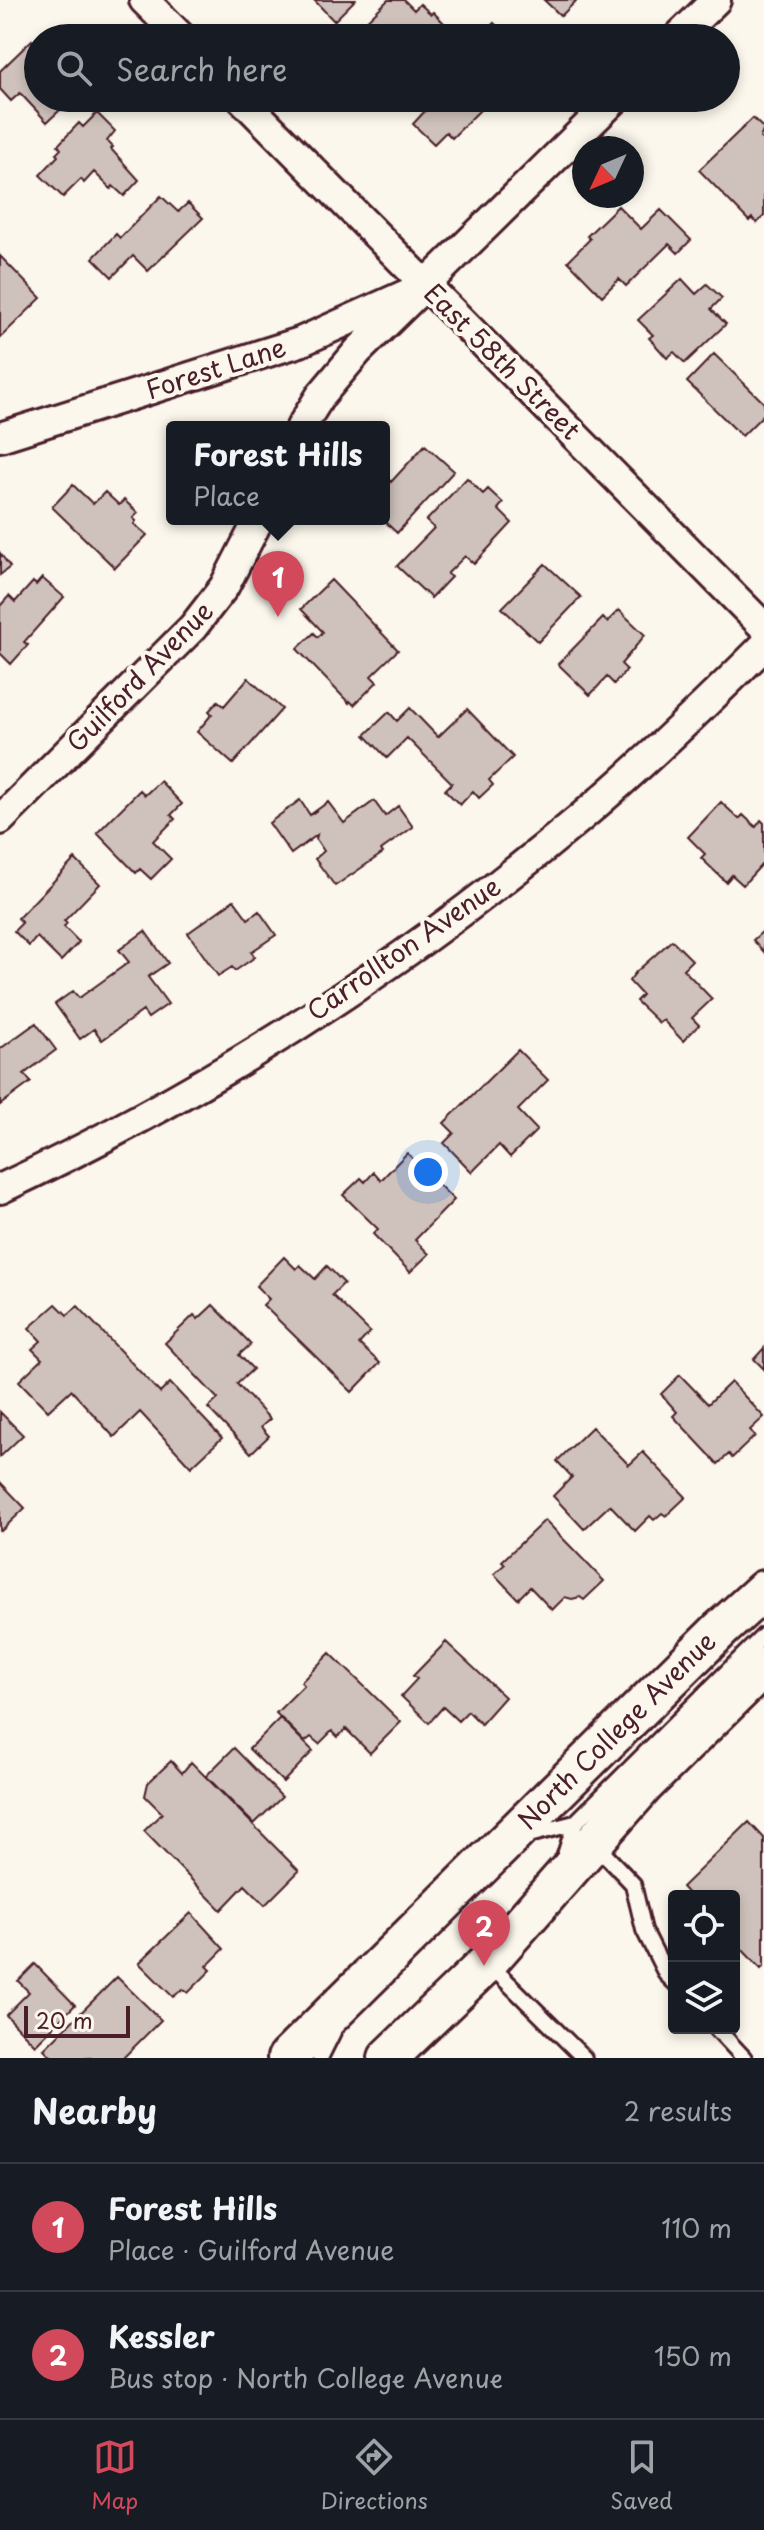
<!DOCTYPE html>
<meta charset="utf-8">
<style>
:root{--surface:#171b24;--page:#20242c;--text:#f1f3f6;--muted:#9ea1a6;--line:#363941;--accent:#d1495b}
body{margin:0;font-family:"Playpen Sans",sans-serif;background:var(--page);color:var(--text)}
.controls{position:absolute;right:24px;bottom:24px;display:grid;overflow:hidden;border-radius:8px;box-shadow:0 4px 12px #0003}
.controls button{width:72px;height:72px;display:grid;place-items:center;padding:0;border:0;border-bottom:2px solid var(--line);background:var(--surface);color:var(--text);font:40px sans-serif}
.compass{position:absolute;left:572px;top:136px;width:72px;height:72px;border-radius:50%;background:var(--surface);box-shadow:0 4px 12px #0003;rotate:226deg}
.scale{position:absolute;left:24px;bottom:20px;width:106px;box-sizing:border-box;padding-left:8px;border:4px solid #4a1f2b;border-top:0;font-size:22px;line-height:28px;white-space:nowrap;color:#4a1f2b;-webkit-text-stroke:6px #fbf7ec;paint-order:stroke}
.you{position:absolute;left:428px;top:1172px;width:28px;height:28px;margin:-20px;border:6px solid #fff;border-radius:50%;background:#1a73e8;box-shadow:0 0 0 12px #1a73e833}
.badge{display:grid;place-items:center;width:52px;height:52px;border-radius:50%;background:var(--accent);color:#fff;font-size:26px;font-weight:700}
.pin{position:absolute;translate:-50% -66px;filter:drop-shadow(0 2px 4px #0008)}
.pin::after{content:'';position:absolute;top:42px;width:28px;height:24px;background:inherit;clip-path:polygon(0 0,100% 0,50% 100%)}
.popup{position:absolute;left:166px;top:421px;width:224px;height:104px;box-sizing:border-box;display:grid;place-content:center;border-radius:8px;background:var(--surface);filter:drop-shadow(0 2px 6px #0005);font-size:26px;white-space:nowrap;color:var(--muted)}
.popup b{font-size:30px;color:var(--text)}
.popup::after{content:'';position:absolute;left:50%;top:100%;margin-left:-16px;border:16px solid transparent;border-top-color:var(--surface)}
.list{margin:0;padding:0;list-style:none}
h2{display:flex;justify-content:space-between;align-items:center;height:104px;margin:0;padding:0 32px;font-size:34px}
h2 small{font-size:26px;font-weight:400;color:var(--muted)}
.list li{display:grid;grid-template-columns:52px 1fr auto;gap:24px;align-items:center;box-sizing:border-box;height:128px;padding:0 32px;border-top:2px solid var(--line)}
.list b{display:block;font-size:30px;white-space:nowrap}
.list p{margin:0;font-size:26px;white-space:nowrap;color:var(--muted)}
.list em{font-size:26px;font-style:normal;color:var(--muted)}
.icon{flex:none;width:44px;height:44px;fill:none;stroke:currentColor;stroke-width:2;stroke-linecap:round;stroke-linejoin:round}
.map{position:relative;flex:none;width:764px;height:2058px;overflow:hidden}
.search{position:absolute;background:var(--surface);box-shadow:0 4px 12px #0003;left:24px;right:24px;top:24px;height:88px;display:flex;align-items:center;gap:20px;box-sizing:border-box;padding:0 28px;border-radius:44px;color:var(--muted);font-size:30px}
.sheet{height:360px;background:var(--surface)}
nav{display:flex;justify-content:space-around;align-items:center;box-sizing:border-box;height:112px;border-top:2px solid var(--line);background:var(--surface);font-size:22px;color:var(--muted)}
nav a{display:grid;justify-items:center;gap:4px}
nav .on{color:var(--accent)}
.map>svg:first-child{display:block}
.building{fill:#cfc2bc;stroke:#4a1f2b;stroke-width:2}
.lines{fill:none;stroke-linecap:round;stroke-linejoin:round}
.service-casing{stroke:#4a1f2b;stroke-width:20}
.minor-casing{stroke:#4a1f2b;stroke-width:34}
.secondary-casing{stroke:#4a1f2b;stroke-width:44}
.service{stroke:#fbf7ec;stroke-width:14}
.minor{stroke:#fbf7ec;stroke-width:28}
.secondary{stroke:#fbf7ec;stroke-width:38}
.labels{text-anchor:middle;stroke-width:8;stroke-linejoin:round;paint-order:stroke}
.street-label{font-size:26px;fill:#4a1f2b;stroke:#fbf7ec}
</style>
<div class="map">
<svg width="764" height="2058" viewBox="0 0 764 2058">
<rect width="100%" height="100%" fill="#fbf7ec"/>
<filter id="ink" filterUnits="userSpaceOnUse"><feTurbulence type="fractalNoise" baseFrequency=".0125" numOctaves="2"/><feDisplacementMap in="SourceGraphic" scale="16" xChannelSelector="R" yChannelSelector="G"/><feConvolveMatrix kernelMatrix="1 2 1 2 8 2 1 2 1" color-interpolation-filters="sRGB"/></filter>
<g filter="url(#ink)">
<path class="building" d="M 314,0 L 355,0 L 334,21 Z
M 388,0 L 404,0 L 414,10 L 420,4 L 431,14 L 433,12 L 453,32 L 446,38 L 355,38 L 352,35 Z
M 544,0 L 577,0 L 561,16 Z
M 494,23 L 509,38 L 478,38 Z
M 32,40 L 38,47 L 38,98 L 73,98 L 47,122 L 20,93 L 11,101 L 0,89 L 0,71 Z
M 425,98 L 492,98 L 452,138 L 446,132 L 434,144 L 413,124 L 425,111 L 418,105 Z
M 97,113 L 115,131 L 107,141 L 113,147 L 111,149 L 139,180 L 124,196 L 113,186 L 111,189 L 94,172 L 84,183 L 81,179 L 63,197 L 40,175 L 58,156 L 56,154 L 61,149 L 58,145 L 79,123 L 83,127 Z
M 753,118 L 764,129 L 760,138 L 764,141 L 764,216 L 757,223 L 752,218 L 749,221 L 699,170 Z
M 161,196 L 178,212 L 188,203 L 203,218 L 148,271 L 133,256 L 112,277 L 93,258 L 116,234 L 120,238 Z
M 618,206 L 641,229 L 661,210 L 691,240 L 678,253 L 669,244 L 626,286 L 619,279 L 602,296 L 568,261 L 590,239 L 587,236 Z
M 0,256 L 41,298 L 0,338 Z
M 682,279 L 696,294 L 707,284 L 722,298 L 711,309 L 726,324 L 685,363 L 674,352 L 667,358 L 649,338 L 653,335 L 638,320 Z
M 714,354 L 764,403 L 764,414 L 742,436 L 687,382 Z
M 425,445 L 454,471 L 397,533 L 382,519 L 384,519 L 384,483 L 388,479 L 391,482 Z
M 467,478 L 483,494 L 488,489 L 503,503 L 498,509 L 512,523 L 474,564 L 465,556 L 447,574 L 451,577 L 431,598 L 397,566 L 434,528 L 426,521 Z
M 73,485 L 93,504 L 105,492 L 119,505 L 124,500 L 138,513 L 133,518 L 136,521 L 134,524 L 147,535 L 115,568 L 52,507 Z
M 0,553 L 10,567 L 0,575 Z
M 545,564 L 581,597 L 538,642 L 502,608 Z
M 42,578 L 64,597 L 24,642 L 28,645 L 11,664 L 0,653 L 0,606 L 9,596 L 15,602 L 33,582 L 36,585 Z
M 331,580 L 398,650 L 371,676 L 377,682 L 354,705 L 350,701 L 349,703 L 297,649 L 314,633 L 318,637 L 323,632 L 301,609 Z
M 619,610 L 645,635 L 621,664 L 627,670 L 614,684 L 607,677 L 590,695 L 558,664 L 603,618 L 607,622 Z
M 248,678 L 282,709 L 233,764 L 197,732 L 212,714 L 209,711 L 218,701 L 224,706 Z
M 410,708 L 438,737 L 467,709 L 513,757 L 489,780 L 493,785 L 479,798 L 473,791 L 460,805 L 445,790 L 452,783 L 407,738 L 387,758 L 365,735 L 389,712 L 397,721 Z
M 160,781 L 182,804 L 171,815 L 175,819 L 153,841 L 171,859 L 151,879 L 140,869 L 136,873 L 97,833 L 140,790 L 145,795 Z
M 300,800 L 310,815 L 328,802 L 344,823 L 374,801 L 385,816 L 398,806 L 413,827 L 381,850 L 383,853 L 335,886 L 315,859 L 324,851 L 316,839 L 317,835 L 291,854 L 269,823 Z
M 721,802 L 739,819 L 743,815 L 756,827 L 761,820 L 764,823 L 764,862 L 743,885 L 732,875 L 726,882 L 701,858 L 705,854 L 688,837 Z
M 75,859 L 100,884 L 64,921 L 67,923 L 64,927 L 79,942 L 61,961 L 37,937 L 29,946 L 14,931 L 22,923 L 18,918 Z
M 234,900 L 248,919 L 259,911 L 276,935 L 251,952 L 255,957 L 235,971 L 232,967 L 218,976 L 188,933 Z
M 764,930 L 764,952 L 753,940 Z
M 145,931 L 168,963 L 148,977 L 168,1004 L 148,1018 L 143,1011 L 102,1040 L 94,1029 L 80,1039 L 55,1004 L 73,991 L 79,998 L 129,962 L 119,950 Z
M 672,940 L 692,960 L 683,969 L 712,999 L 692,1018 L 699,1025 L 683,1041 L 663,1020 L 659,1023 L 636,1001 L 642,995 L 629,981 L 636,972 Z
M 36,1023 L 56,1050 L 24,1074 L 31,1082 L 0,1105 L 0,1049 Z
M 518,1050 L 548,1080 L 518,1110 L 537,1130 L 510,1157 L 499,1145 L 472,1172 L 444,1143 L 454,1133 L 444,1123 Z
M 407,1153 L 454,1200 L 415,1240 L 429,1254 L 410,1272 L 373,1234 L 378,1229 L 343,1195 L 361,1178 L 365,1182 L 374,1172 L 381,1180 Z
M 284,1257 L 296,1269 L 300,1265 L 315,1279 L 327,1266 L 344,1283 L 332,1295 L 370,1332 L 359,1344 L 380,1363 L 352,1392 L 263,1305 L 269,1299 L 256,1286 Z
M 56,1304 L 67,1315 L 78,1306 L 160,1393 L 170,1383 L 222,1438 L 191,1467 L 140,1412 L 114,1437 L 71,1390 L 48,1411 L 19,1381 L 42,1359 L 32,1349 L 41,1341 L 29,1328 Z
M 213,1305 L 251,1344 L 239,1355 L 253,1369 L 237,1384 L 270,1419 L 261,1427 L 269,1436 L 251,1453 L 208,1408 L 218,1399 L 165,1343 L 194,1315 L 198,1319 Z
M 764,1348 L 764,1369 L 754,1359 Z
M 680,1375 L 708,1404 L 731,1382 L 764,1417 L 750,1430 L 755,1436 L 732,1458 L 729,1454 L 718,1464 L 673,1416 L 677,1412 L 661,1394 Z
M 0,1412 L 23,1435 L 0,1457 Z
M 592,1427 L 629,1465 L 643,1452 L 686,1497 L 666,1516 L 662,1513 L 654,1520 L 650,1516 L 635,1531 L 610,1505 L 584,1529 L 553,1496 L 572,1477 L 557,1461 Z
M 0,1482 L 25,1508 L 1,1531 L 0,1530 Z
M 545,1520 L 604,1581 L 584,1600 L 580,1597 L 572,1599 L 565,1597 L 552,1610 L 530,1587 L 518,1599 L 494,1574 L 505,1564 L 502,1561 Z
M 446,1642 L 505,1697 L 481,1724 L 468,1711 L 458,1721 L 443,1707 L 429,1723 L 401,1696 L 417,1679 L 413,1676 Z
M 330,1653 L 401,1722 L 370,1753 L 346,1729 L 338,1737 L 332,1731 L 319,1744 L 311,1737 L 305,1742 L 276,1713 L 304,1685 L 301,1682 Z
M 280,1718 L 313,1751 L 283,1782 L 249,1749 Z
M 234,1748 L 282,1797 L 254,1824 L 206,1776 Z
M 171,1761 L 182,1773 L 191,1762 L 299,1871 L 265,1905 L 245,1885 L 221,1910 L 144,1831 L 162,1813 L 145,1796 L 148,1783 Z
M 749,1822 L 764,1838 L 764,1966 L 761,1969 L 734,1941 L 734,1896 L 690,1896 L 682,1887 Z
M 191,1913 L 224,1949 L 207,1966 L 211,1970 L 188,1993 L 183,1989 L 173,1997 L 139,1963 Z
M 35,1964 L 75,2005 L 35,2045 L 6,2015 L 29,1992 L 18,1981 Z
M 117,1977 L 161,2020 L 123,2058 L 53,2058 L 44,2049 Z"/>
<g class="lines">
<defs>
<path id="service" d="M 525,1836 L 575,1823
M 595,1844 L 633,1884 L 644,1930 L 666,1974 L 674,1982
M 564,1858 L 575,1823 L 764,1635
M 488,1963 L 584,2058
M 716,2028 L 744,2058
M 320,2058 L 333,2032"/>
<path id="minor" d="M 144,0 L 182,38
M 677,38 L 716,0
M 241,98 L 764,627
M 301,427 L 321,395 L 358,351 L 616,98
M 0,437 L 300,342 L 407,294
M 0,820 L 193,627 L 224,587 L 259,519
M 0,1189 C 207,1092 404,966 579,819 C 643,765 704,706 764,646"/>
<path id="secondary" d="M 287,2058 L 721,1629 L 764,1590
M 388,2058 L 487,1963 L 645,1784 L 764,1667"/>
</defs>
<use href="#service" class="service-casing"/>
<use href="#minor" class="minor-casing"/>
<use href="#secondary" class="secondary-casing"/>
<use href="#service" class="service"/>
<use href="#minor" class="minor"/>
<use href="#secondary" class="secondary"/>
</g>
</g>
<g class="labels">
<g class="street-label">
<text transform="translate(502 362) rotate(45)" y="9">East 58th Street</text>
<text transform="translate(216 369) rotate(-18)" y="9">Forest Lane</text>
<text transform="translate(140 677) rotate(-46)" y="9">Guilford Avenue</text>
<text transform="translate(404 949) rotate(-35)" y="9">Carrollton Avenue</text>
<text transform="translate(617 1731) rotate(-45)" y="9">North College Avenue</text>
</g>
</g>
</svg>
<div class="controls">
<button><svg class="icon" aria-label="locate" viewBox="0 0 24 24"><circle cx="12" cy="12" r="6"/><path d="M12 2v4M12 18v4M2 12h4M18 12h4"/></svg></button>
<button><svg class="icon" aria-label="layers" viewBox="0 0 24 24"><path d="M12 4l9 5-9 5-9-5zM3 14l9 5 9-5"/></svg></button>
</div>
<svg class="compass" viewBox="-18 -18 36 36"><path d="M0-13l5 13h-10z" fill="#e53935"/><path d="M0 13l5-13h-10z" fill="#9ea1a6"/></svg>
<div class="scale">20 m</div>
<div class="you"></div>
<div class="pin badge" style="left:278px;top:617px">1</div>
<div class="popup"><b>Forest Hills</b>Place</div>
<div class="pin badge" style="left:484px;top:1966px">2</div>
<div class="search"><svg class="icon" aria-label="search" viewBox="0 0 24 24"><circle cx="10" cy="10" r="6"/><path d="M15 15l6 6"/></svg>Search here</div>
</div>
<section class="sheet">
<h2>Nearby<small>2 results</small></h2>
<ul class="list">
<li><span class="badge">1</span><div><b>Forest Hills</b><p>Place · Guilford Avenue</p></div><em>110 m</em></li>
<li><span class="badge">2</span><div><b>Kessler</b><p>Bus stop · North College Avenue</p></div><em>150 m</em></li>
</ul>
</section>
<nav>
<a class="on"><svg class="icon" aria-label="map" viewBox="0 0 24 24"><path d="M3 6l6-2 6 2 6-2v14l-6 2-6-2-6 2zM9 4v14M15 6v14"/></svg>Map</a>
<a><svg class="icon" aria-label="directions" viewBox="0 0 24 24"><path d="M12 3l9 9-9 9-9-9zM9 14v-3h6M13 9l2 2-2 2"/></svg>Directions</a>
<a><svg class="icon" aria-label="saved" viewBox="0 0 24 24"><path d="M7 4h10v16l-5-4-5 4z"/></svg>Saved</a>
</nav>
